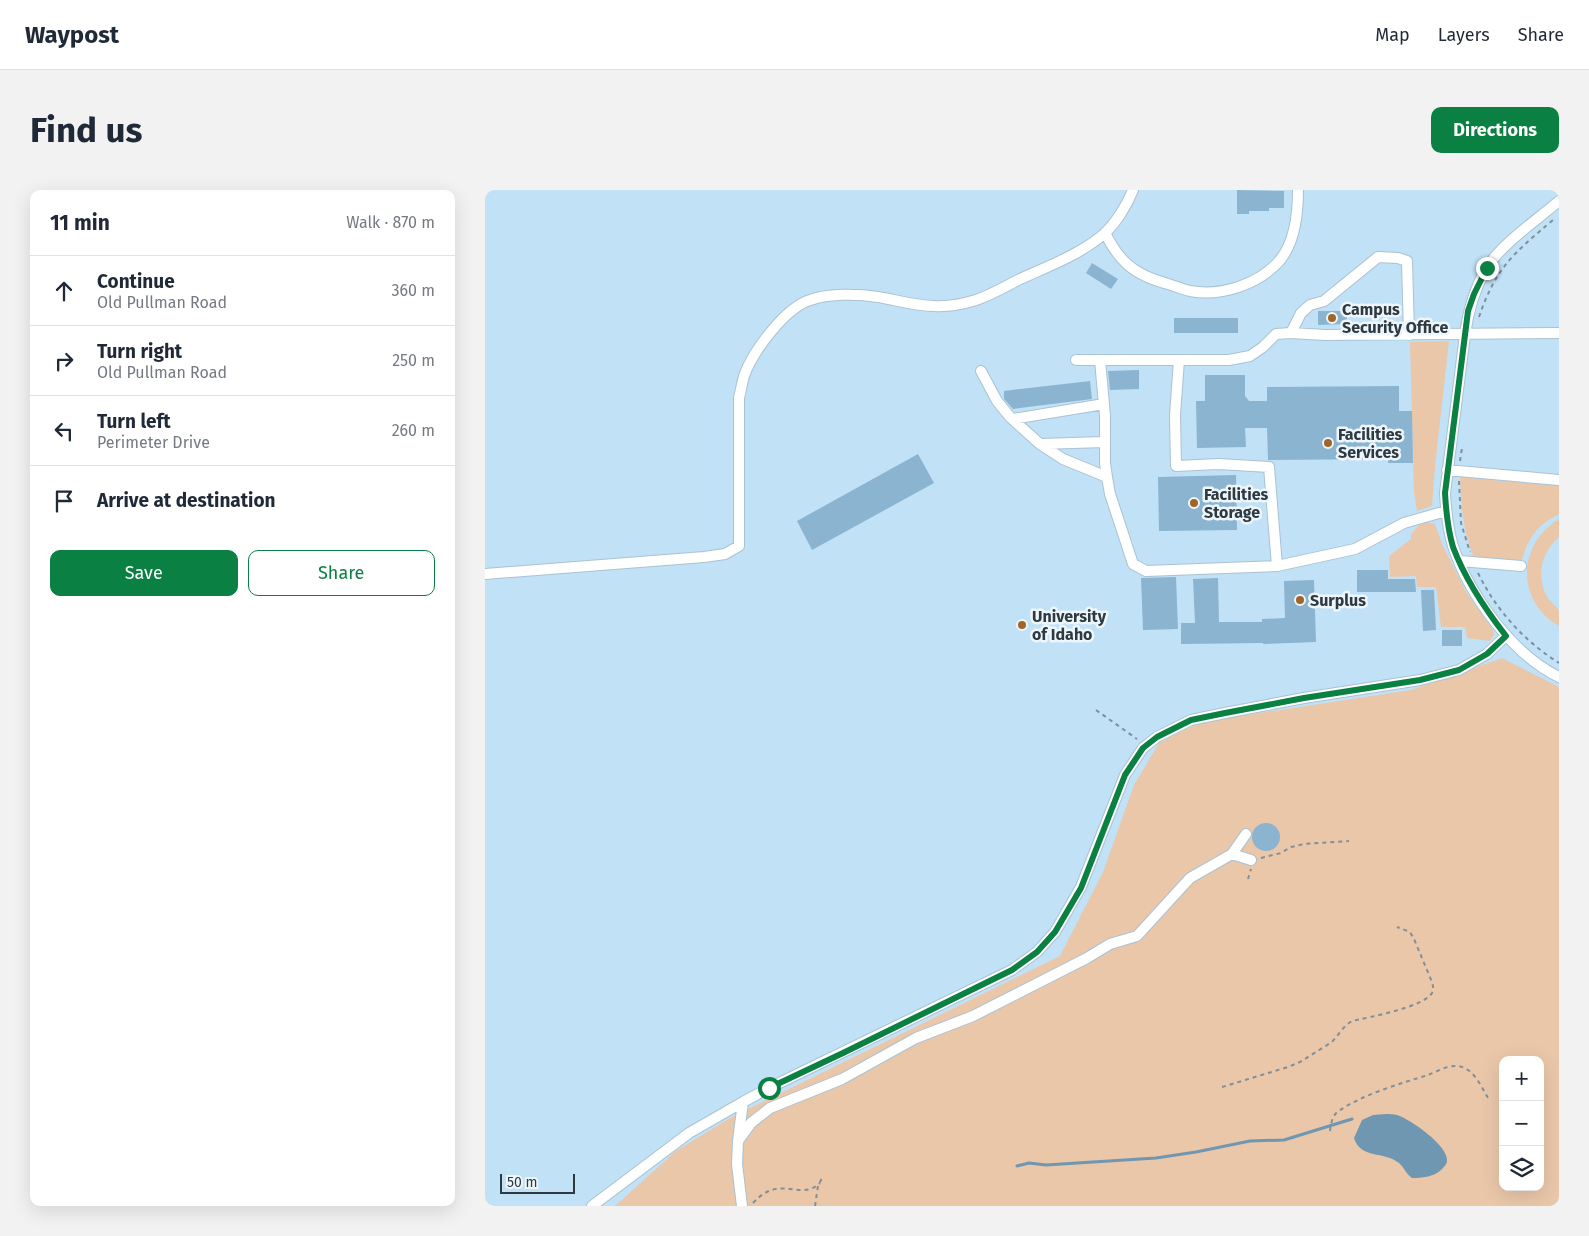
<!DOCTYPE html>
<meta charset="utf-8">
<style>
:root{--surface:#fff;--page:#f2f2f3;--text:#1f2937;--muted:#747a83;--line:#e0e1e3;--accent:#0b8043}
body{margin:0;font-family:"Fira Sans",sans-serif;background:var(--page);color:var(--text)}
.controls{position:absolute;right:15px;bottom:15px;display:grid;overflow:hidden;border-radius:10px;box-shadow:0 5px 20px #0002}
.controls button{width:45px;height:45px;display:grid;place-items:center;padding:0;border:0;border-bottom:1px solid var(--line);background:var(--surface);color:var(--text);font:25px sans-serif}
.scale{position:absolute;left:15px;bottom:12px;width:75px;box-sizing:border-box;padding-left:5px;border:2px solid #2f3940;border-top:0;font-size:14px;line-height:18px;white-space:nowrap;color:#2f3940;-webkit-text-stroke:4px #edf6fd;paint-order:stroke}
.stop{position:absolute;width:15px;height:15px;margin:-11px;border:4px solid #0b8043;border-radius:50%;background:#fff}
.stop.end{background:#0b8043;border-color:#fff;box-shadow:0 1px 5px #0008}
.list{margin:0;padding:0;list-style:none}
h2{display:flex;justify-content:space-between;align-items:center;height:65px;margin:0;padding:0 20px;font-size:21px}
h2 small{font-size:16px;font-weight:400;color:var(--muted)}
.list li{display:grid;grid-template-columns:32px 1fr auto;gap:15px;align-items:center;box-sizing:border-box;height:70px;padding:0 20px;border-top:1px solid var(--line)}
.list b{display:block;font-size:19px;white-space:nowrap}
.list p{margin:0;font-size:16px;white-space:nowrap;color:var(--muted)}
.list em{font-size:16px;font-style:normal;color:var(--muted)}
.actions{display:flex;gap:10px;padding:15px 20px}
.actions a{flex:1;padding:11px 0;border:1px solid var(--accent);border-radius:10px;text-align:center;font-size:18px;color:var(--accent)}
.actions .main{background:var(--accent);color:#fff}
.icon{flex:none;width:28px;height:28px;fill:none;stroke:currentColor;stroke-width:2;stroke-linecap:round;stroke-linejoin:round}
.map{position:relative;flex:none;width:1074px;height:1016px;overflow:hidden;border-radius:10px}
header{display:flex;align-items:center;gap:30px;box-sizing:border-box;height:70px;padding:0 25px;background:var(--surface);border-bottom:1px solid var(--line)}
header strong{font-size:24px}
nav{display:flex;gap:28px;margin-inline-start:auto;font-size:18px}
.intro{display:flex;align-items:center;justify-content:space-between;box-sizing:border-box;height:120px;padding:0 30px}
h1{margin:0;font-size:35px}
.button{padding:12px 22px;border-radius:10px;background:var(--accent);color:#fff;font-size:18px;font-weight:700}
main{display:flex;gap:30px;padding:0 30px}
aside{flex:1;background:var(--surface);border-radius:10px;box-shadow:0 5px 20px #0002}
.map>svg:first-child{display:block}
.built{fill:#c1e1f7;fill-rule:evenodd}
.green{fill:#eac7a9;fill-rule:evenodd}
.water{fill:#6f97b2}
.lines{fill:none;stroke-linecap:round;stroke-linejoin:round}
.stream{stroke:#6f97b2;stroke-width:3}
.building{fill:#8bb4d0}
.minor-casing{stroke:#aac2d2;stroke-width:12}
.path{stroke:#7e909b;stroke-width:2;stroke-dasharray:4 4;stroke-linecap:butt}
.minor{stroke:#fff;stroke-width:10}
.route{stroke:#0b8043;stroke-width:6}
.poi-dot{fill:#a16527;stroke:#edf6fd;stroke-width:2}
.labels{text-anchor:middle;stroke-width:5;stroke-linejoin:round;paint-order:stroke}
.poi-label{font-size:16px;font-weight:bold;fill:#2f3940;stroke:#edf6fd;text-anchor:start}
</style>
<header>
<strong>Waypost</strong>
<nav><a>Map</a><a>Layers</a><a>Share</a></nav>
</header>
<div class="intro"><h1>Find us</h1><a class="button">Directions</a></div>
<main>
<aside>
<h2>11 min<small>Walk · 870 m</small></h2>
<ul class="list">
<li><svg class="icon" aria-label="ahead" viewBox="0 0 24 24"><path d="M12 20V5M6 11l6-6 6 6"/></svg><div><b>Continue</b><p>Old Pullman Road</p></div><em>360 m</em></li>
<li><svg class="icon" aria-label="right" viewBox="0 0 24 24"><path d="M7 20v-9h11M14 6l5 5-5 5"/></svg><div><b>Turn right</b><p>Old Pullman Road</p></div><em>250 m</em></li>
<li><svg class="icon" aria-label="left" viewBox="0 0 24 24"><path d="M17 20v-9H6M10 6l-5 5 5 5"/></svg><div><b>Turn left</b><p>Perimeter Drive</p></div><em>260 m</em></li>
<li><svg class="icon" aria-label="arrive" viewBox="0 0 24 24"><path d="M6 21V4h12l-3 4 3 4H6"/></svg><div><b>Arrive at destination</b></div></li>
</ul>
<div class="actions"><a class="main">Save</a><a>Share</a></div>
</aside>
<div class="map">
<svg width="1074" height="1016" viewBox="0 0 1074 1016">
<rect width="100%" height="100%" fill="#d3ecfd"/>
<path class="built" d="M 0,0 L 1074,0 L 1074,1016 L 0,1016 ZM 1018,870 L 1055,870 L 1055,997 L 1018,997 Z"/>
<path class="green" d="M 964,151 L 950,276 L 947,316 L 932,321 L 929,302 L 925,152 Z
M 975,287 L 1074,296 L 1074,324 C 1052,334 1042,350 1036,373 L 989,368 C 978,340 976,317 975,287 Z
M 1074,329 L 1074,347 C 1057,362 1051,384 1061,405 C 1064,411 1071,415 1074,421 C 1074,424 1074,432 1074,436 C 1031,412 1032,354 1074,329 Z
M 942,332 L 950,334 L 957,354 L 981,402 L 1008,440 L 1009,445 L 1005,451 L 982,448 L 980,437 L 956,437 L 951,397 L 932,397 L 931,386 L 905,387 L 904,366 L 926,349 L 926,344 L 934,335 Z
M 1017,468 L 1074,497 L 1074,1016 L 130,1016 L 191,961 L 245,928 L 575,766 L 618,682 L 649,595 L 674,553 L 715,532 L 926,500 ZM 1018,870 L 1055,870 L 1055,997 L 1018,997 Z"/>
<path class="water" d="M 901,924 C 905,924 909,924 912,925 C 925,929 964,956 962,971 C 962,974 958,978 956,980 C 949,987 936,988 927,988 C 921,984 919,977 914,973 C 899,961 875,969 869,948 L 877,930 L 888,925 Z"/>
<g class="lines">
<path class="stream" d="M 532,976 L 544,973 L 561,975 L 671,968 L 711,962 L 765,951 L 799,950 L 867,929"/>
</g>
<path class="building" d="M 752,0 L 799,1 L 799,18 L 784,18 L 784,21 L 764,21 L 764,24 L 752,24 Z
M 607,73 L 633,89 L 626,99 L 601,83 Z
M 833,121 L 862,121 L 862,134 L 833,135 Z
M 689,128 L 753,128 L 753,143 L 689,143 Z
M 654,180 L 654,199 L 625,200 L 623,181 Z
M 720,185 L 760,185 L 760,206 L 764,211 L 782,211 L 782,197 L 914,196 L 914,221 L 927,221 L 928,273 L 903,273 L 903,269 L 783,270 L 782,238 L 760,238 L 761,257 L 712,258 L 711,211 L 720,211 Z
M 605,191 L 607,209 L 528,219 L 519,209 L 519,201 Z
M 433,264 L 449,293 L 327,360 L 312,331 Z
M 751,285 L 752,340 L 674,341 L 673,287 Z
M 872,380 L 903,380 L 903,389 L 930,389 L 931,402 L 872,402 Z
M 691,387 L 693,439 L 658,440 L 656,388 Z
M 733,388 L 734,432 L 777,432 L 777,429 L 800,428 L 799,391 L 829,390 L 831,452 L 778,454 L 778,453 L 696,454 L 696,433 L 710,433 L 708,389 Z
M 936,400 L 949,400 L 951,440 L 938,441 Z
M 957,440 L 977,440 L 977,456 L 957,456 Z
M767 647a14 14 0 1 1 28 0a14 14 0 1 1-28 0Z"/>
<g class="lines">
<defs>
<path id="minor" d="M 1074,11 C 1052,30 1016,54 1001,79 C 989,100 983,121 980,145 L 960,303 C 961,321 963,340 968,356 C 984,405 1028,465 1074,487
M 620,43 C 626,55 632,65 642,74 C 653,84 668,90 683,94 C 690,96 697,99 705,101 C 736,107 775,94 795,70 C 810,52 813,22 813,0
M 806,143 L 816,123 L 825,115 L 839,111 L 893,67 L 913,68 L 922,71 L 924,145
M 591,170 L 744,170 L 765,166 L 778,157 L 791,144 L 806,143 L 840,145 L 1074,143
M 615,170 L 620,226 L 620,273 L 622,287 L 625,304 L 648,374 L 661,381 L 792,376
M 694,170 L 690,225 L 691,276 L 734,274 L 784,277 L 792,376 L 870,359 L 919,333 L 961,321
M 496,181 L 512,211 L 525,227 L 555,254 L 578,269 L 622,287
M 528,229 L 619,214
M 555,254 L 620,252
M 962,280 L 1074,290
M 975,371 L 1036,376
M 0,384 L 219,367 L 240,364 L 254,356 L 254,208 C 256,200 257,193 259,186 C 268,161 300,118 325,110 C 344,103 374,104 393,107 C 412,110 430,116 449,116 C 463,117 478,114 491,110 C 506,105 521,96 535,89 C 564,76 594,65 619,44 C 631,33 642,15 648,0
M 747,664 L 766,670
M 253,951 L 266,933 L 285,918 L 357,889 L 431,848 L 488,826 L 602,768 L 625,754 L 652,746 L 705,688 L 747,664 L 761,644
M 107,1016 L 204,943 L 258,912 L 284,898 L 527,780 L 552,762 L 570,742 L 596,697 L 640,585 L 658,558 L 672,547 L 706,530 L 740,523 L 819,508 L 935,490 L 974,480 L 1002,464 L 1021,446
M 257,1016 L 252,974 L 253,951 L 258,912"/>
</defs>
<use href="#minor" class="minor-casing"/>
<path class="path" d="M 994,127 C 1011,77 1029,63 1068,30
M 975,271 L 977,258
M 974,291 L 976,333 L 985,362
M 993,383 C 1011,420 1039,451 1074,473
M 611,520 L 652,549
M 776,668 L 796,663 L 806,657 L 819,654 L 864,651
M 763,689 L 766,679
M 737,897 L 803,877 L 815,872 L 847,852 L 861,835 L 867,831 C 885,827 939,817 947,803 C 949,799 948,796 947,792 L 929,749 L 925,742 L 912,737
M 845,941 C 846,934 847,925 854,921 C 876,905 917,893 943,885 C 951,882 963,875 972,876 C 988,877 996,896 1003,908
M 268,1013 C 295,983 315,1012 335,993
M 330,1016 L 333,996 L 337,988"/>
<use href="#minor" class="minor"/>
</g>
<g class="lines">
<path class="route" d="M 284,898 L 358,863 L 527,780 L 552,762 L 570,742 L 596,698 L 640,585 L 658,558 L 672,547 L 706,530 L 740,523 L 819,508 L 935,490 L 974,480 L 1002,464 L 1021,446 C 1000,419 980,389 968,357 C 963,340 961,321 960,303 L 983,121 L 989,104 L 1002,78"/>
</g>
<g class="poi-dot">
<circle cx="847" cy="128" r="5"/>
<circle cx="843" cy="253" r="5"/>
<circle cx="709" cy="313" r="5"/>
<circle cx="815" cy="410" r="5"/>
<circle cx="537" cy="435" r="5"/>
</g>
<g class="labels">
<g class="poi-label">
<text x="857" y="125">Campus<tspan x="857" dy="18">Security Office</tspan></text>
<text x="853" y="250">Facilities<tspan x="853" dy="18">Services</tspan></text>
<text x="719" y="310">Facilities<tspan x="719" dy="18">Storage</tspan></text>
<text x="825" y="416">Surplus</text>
<text x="547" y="432">University<tspan x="547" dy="18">of Idaho</tspan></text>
</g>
</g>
</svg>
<div class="controls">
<button>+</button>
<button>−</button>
<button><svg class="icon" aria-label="layers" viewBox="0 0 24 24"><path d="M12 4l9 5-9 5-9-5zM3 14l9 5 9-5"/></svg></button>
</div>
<div class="scale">50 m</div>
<div class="stop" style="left:284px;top:898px"></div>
<div class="stop end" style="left:1002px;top:78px"></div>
</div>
</main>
